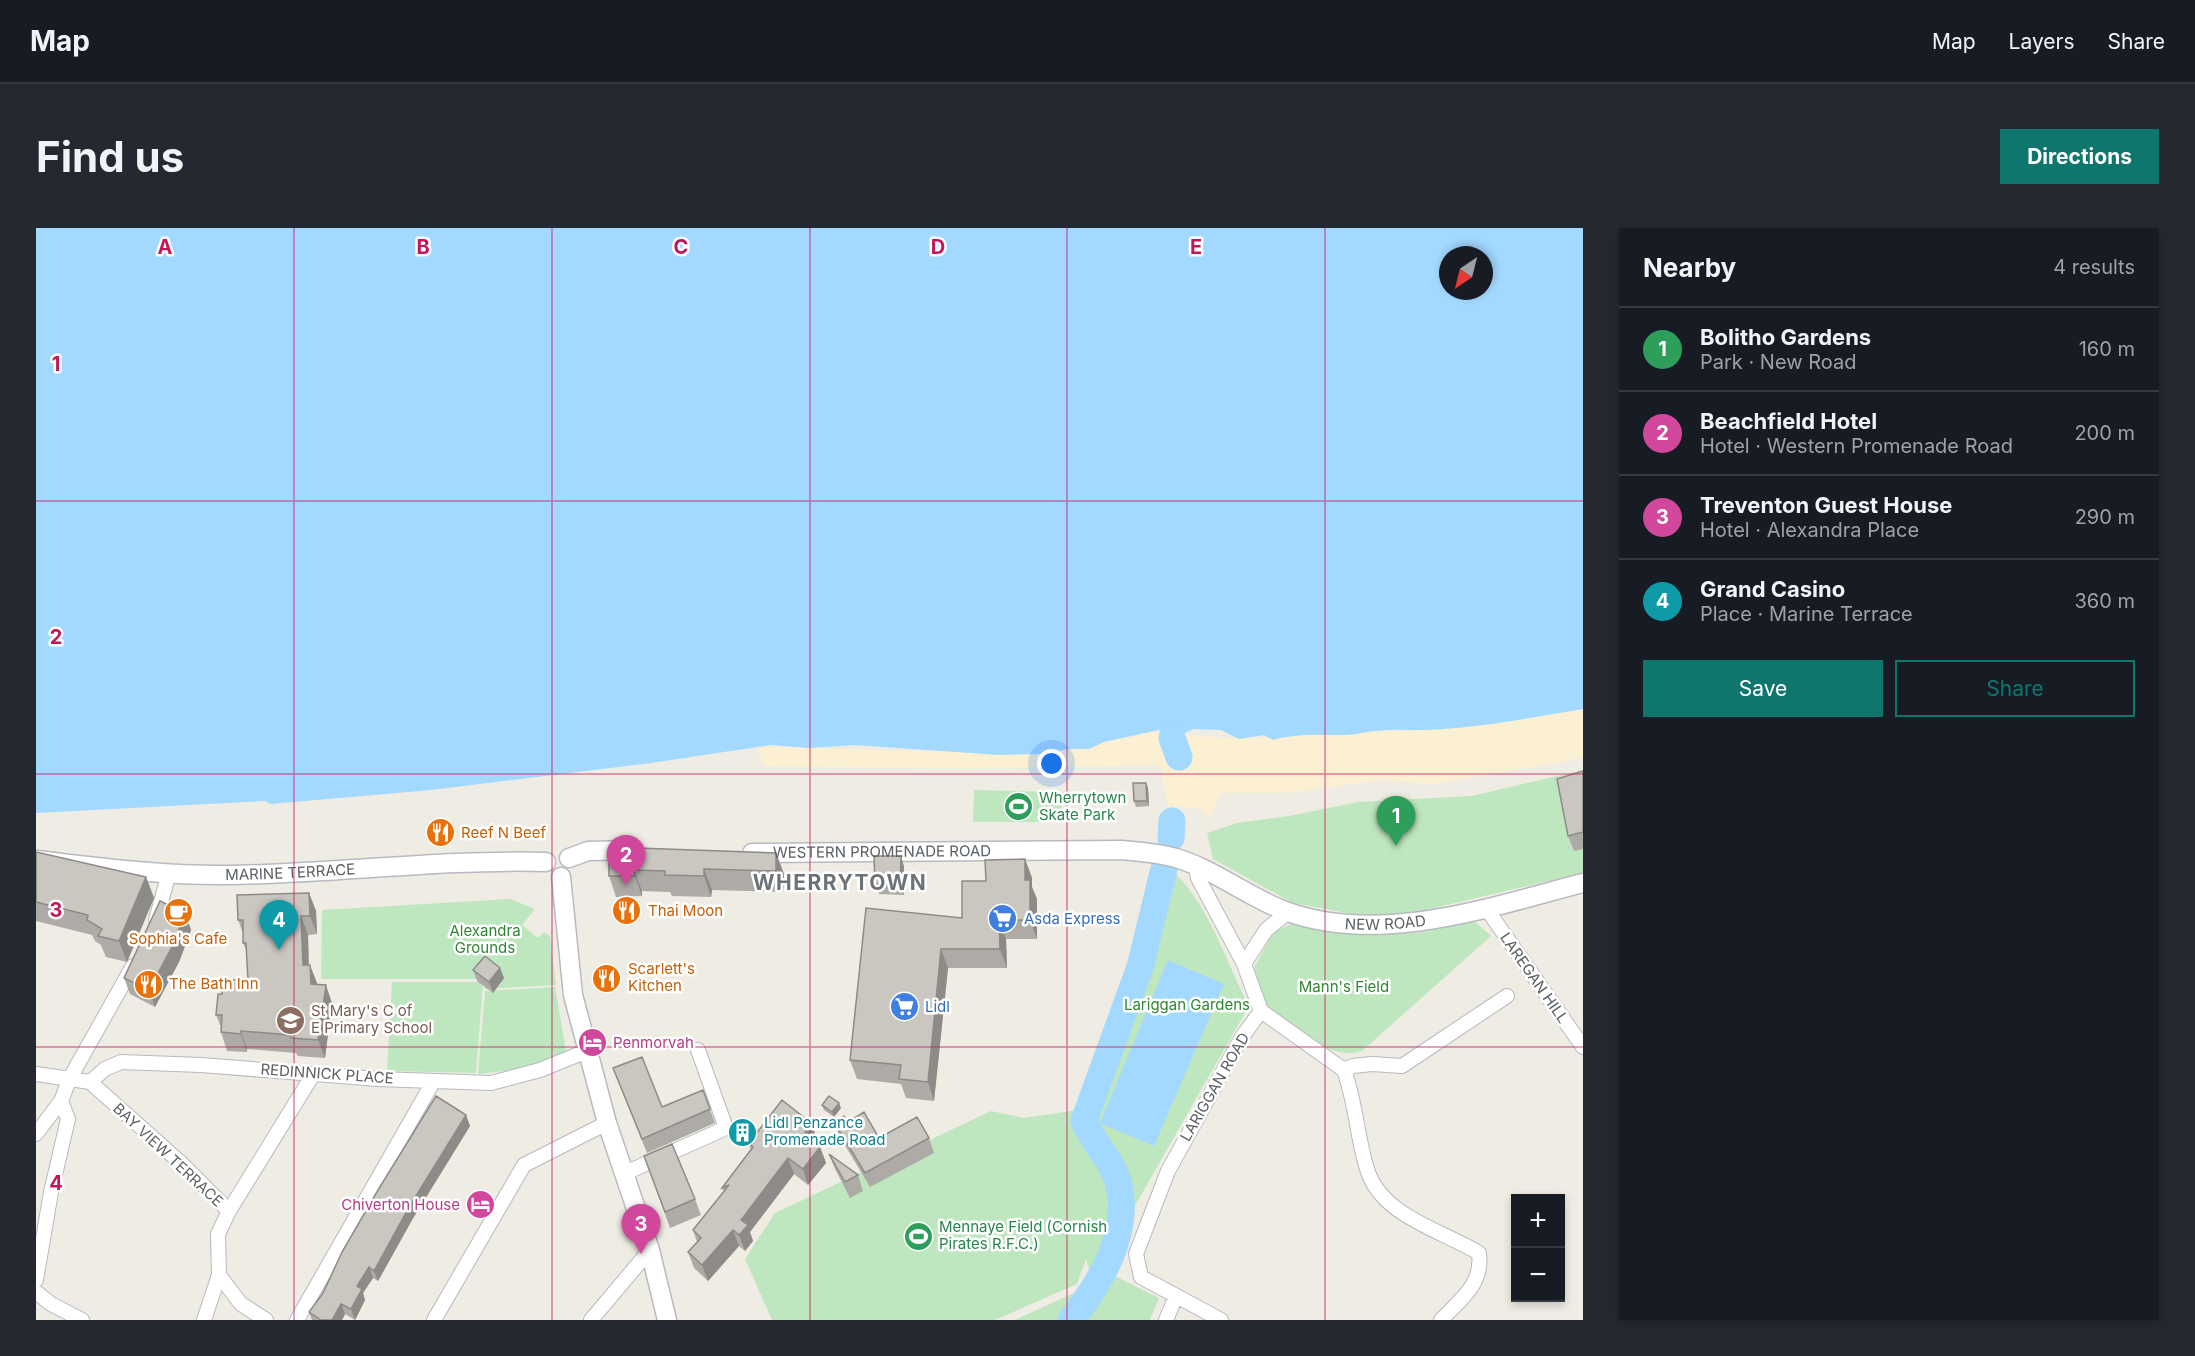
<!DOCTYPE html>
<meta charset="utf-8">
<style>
:root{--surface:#171b24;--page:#242831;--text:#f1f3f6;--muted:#9ea1a6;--line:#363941;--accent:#0f766e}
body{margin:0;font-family:Inter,sans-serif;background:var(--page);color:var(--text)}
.controls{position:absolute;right:18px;bottom:18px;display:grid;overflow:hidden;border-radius:0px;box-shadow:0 3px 9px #0003}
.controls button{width:54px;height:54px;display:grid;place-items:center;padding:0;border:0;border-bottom:2px solid var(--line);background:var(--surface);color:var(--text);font:30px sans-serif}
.compass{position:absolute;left:1403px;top:18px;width:54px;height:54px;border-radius:50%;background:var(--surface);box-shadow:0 3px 9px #0003;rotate:215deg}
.you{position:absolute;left:1016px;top:536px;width:21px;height:21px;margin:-15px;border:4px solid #fff;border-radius:50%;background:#1a73e8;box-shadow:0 0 0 9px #1a73e833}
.badge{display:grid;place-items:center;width:39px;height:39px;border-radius:50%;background:var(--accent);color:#fff;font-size:20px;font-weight:700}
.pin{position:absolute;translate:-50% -50px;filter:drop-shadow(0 2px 3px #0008)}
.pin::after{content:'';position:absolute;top:32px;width:21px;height:18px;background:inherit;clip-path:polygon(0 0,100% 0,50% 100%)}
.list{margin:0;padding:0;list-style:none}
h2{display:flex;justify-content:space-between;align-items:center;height:78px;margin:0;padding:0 24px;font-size:26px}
h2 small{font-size:20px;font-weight:400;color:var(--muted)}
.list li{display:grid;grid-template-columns:39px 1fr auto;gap:18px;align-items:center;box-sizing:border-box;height:84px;padding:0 24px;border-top:2px solid var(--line)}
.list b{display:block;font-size:22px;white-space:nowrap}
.list p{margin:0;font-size:20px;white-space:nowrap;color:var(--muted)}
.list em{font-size:20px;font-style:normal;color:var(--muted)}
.actions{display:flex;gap:12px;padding:18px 24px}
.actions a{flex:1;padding:14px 0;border:2px solid var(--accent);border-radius:0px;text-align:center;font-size:21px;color:var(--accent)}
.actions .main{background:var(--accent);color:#fff}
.map{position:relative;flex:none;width:1547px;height:1092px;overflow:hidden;border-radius:0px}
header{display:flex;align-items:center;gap:36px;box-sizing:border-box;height:84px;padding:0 30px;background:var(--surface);border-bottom:2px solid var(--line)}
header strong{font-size:28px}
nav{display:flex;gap:33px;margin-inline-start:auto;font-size:21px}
.intro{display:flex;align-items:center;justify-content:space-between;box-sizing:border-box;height:144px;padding:0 36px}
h1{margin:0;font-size:42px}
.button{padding:15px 27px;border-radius:0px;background:var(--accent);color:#fff;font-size:21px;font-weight:700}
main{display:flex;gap:36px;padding:0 36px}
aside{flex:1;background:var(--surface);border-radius:0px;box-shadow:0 3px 9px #0003}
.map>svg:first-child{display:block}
.green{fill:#bfe7bf}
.sand{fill:#fbf1d2}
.water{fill:#a3d8ff;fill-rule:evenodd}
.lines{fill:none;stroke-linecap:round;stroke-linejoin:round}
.river{stroke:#a3d8ff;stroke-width:27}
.street-casing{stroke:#b6b9be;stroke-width:16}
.secondary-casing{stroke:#b7bac0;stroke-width:21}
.street{stroke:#fff;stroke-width:14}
.secondary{stroke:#fff;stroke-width:18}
.wall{fill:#aeaba6}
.shaded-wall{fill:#8d8b87}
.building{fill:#cac7c1;stroke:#8d8b87;stroke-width:1.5}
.grid{fill:none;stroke:#c2185b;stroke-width:1.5;stroke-opacity:0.55}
.labels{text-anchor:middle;stroke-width:5;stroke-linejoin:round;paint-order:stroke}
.leisure-label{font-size:15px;fill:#27864d;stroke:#fff;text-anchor:start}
.food-label{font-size:15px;fill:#c56008;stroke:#fff;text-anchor:start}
.street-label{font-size:15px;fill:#5b6065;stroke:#fff}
.shop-label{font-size:15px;fill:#366cbe;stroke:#fff;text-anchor:start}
.park-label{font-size:15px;fill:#328535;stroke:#fff}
.education-label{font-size:15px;fill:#785e54;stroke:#fff;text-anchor:start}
.hotel-label{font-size:15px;fill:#b23c85;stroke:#fff;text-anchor:start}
.culture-label{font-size:15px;fill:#0d838f;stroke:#fff;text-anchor:start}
.district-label{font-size:21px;font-weight:bold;letter-spacing:1.5px;fill:#6c7277;stroke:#fff}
.grid-label{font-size:20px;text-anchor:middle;font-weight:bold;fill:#c2185b;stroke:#fff;stroke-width:5;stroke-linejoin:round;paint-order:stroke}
</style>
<header>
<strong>Map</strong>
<nav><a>Map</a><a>Layers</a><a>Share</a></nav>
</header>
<div class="intro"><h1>Find us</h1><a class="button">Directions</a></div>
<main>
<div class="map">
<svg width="1547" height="1092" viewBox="0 0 1547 1092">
<rect width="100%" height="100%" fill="#efece3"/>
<path class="green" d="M 1547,542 L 1547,645 L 1368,687 L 1322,687 L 1257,675 L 1177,631 L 1171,605 L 1201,595 L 1253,588 L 1322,574 L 1436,568 Z
M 938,562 L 1025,564 L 1026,594 L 937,594 Z
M 1140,646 C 1173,680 1190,731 1210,773 L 1209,785 L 1056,1053 L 1050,1031 L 1041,1056 L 959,1092 L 736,1092 L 709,1031 L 739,985 L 955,883 L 988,890 L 1055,880 L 1107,740 L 1128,667 Z
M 474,671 L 499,681 L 486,697 L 502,710 L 508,704 L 514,708 L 520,757 L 449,761 L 447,755 L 440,845 L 351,843 L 356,754 L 447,754 L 447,751 L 285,751 L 286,682 Z
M 1438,693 L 1455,708 L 1326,823 C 1292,834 1255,796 1228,778 L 1218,740 L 1237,705 L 1259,694 L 1382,705 Z
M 519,759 L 530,823 L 501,839 L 442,846 L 449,763 Z
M 1077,1047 L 1123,1070 L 1114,1092 L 979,1092 Z"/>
<path class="sand" d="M 1547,480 L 1547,530 L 1397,556 L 1342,552 L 1249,565 L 1185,565 L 1174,591 L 1162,580 L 1132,578 L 1124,537 L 937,541 L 728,538 L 721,519 L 1007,526 L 1112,504 L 1203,511 L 1390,502 Z"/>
<path class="water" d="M 0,0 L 1547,0 L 1547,481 C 1494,490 1441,500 1387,502 C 1371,502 1353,501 1337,503 C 1328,504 1319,507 1309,507 C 1285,507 1261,505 1237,512 L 1228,507 L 1203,511 L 1185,502 L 1158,501 L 1136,510 L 1123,502 L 1068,514 L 1053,521 L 1030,521 L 1007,526 L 963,527 L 819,517 L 773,520 L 735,517 L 615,535 L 395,562 L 234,576 L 229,573 L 0,585 ZM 1412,27 L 1448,27 L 1448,63 L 1412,63 Z
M 1132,732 L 1188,756 L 1118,918 L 1064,895 Z"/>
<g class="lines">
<path class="river" d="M 1136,510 L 1143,529
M 1135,610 L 1136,593
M 1035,1092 C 1064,1056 1094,1007 1083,957 C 1077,933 1057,915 1048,893 L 1104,739 L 1128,641"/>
<defs>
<path id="street" d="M 1160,639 L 1162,650 L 1208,736 L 1225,783
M 1450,680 L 1547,819
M 120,692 L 133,645
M 1208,736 L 1230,702 L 1252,684
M 1225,783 L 1308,842 C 1320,875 1321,909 1331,941 C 1345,988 1405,1002 1443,1025 C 1447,1056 1426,1070 1405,1092
M 1308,842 L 1317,838 L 1336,836 L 1366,838 L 1471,768
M 0,846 L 54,854 L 69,841 L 85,834 L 165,837 L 342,851 L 455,855 L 504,842 L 551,823
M 54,854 L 146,936 L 193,983 L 182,1006 L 183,1047 L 205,1076 L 230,1092
M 0,906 L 25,873 L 34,850 L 97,738
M 587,946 L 690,900 L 662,822
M 193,983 L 278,845
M 0,1052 L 15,964 L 32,891 L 25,873
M 0,1064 L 15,1076 L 46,1092
M 168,1092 L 183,1047
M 261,1092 L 397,854
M 398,1092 L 488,937 L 571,895
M 555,1092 L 614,1022
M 1130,1092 L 1140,1068
M 1185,1092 L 1105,1049 L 1100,1026 L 1132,943 L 1206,809 L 1225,783"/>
<g id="secondary">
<path id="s1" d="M 716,625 L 1086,622 C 1105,624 1123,625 1140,630 C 1180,642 1213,670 1252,684 C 1347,717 1454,679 1547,655"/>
<path d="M 533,630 L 552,623 L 596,622"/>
<path id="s2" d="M 0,632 C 63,639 128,648 191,647 C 298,646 404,631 510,634"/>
<path d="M 525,649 L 537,767 L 571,895 L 614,1022 L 631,1092"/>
</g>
</defs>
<use href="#street" class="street-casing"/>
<use href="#secondary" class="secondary-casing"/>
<use href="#street" class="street"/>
<use href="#secondary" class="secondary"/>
</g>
<path class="wall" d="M 1547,543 L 1547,621 L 1538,623 L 1532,608 Z
M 1110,555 L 1112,560 L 1113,578 L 1100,579 L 1098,573 Z
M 573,619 L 740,625 L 748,646 L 747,664 L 676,662 L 675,669 L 636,668 L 634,664 L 606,663 L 606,668 L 580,669 L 573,648 Z
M 0,624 L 110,649 L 118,670 L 91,734 L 70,729 L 65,717 L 59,713 L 56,707 L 0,693 Z
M 865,628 L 868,639 L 868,667 L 843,666 L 839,656 Z
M 989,631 L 996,650 L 996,659 L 1001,671 L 1001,711 L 970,711 L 971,740 L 912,740 L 898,873 L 870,870 L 865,856 L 821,851 L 814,832 L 926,690 L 950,653 Z
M 273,665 L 280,683 L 281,706 L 272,707 L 273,737 L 281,756 L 296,775 L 289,830 L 262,828 L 260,825 L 211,821 L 211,824 L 191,823 L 185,804 L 185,799 L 180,787 L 186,766 L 212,753 L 211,724 L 207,715 L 207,705 L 202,692 Z
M 149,685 L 155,702 L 143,734 L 119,779 L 94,766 L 88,750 Z
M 464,740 L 468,750 L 457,765 L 441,753 L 437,742 Z
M 577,840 L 626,879 L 667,862 L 679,895 L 611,925 Z
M 786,877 L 805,880 L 798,889 L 788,882 Z
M 430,887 L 434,898 L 376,992 L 342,1053 L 337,1050 L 327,1065 L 329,1072 L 319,1092 L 309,1086 L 306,1092 L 276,1092 L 273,1084 Z
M 798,894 L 812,894 L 843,910 L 893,910 L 898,925 L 834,959 L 804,909 Z
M 775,895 L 781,911 L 779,915 L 784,919 L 790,935 L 772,957 L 758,946 L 714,1004 L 717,1013 L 709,1023 L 703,1018 L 672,1053 L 658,1040 L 652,1024 L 661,1014 L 657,1002 L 688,964 L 686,960 L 715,922 L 713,915 Z
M 793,926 L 822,947 L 827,963 L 814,970 L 799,941 Z
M 608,928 L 659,971 L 665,987 L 634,1000 Z"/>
<path class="shaded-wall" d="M 1110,555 L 1112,560 L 1113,578 L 1111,573 Z
M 740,625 L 748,646 L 747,664 L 740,643 Z
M 865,628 L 868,639 L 868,667 L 864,656 Z
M 989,631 L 996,650 L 996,659 L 1001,671 L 1001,711 L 994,692 L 989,652 Z
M 668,641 L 676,662 L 675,669 L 668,648 Z
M 598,642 L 606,663 L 606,668 L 599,648 Z
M 110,649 L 118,670 L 91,734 L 83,713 Z
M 273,665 L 280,683 L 281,706 L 274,688 Z
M 149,685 L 155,702 L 143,734 L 119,779 L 113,762 Z
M 265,688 L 272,707 L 273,755 L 267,737 Z
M 963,692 L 970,711 L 971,740 L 964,721 Z
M 905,721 L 912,740 L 898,873 L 892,854 Z
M 274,737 L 281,755 L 282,774 L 275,756 Z
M 464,740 L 468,750 L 457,765 L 453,754 Z
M 290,757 L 296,775 L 289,830 L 282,812 Z
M 205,803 L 211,821 L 211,824 L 205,806 Z
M 803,875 L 805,880 L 798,889 L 796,884 Z
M 430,887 L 434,898 L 376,992 L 342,1053 L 338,1043 L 372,981 Z
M 775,895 L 781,911 L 769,929 L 763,914 Z
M 784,919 L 790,935 L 772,957 L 767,941 Z
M 752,930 L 758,946 L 714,1004 L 717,1013 L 709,1023 L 703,1007 L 705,992 Z
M 697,1002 L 703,1018 L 672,1053 L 666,1037 Z
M 333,1039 L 337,1050 L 327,1065 L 329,1072 L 319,1092 L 315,1081 L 321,1058 Z
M 305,1076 L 309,1086 L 306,1092 L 296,1092 Z"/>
<path class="building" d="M 1547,543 L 1547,604 L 1532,608 L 1521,551 Z
M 1097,555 L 1110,555 L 1111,573 L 1098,573 Z
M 573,619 L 740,625 L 740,643 L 668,641 L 668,648 L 629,647 L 629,643 L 598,642 L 599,648 L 573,648 Z
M 0,624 L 110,649 L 83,713 L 62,708 L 66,701 L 51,692 L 52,687 L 0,674 Z
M 838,628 L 865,628 L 864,656 L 839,656 Z
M 989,631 L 989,652 L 994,652 L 994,692 L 963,692 L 964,721 L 905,721 L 892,854 L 863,851 L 865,837 L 814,832 L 830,680 L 926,690 L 926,653 L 950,653 L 949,632 Z
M 273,665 L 274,688 L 265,688 L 267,737 L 274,737 L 275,756 L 290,757 L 282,812 L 255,810 L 255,807 L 205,803 L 205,806 L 185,804 L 186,787 L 180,787 L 182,766 L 186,766 L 187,751 L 212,753 L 210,715 L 207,715 L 207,692 L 202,692 L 201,667 Z
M 124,673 L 149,685 L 137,717 L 113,762 L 88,750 Z
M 449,728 L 464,740 L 453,754 L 437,742 Z
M 606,829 L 626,879 L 667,862 L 674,881 L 606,911 L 577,840 Z
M 400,868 L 430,887 L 372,981 L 338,1043 L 333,1039 L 321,1058 L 326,1061 L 315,1081 L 305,1076 L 296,1092 L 285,1092 L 273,1084 L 287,1065 L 306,1024 L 342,962 Z
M 793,868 L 803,875 L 796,884 L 786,877 Z
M 746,872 L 775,895 L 763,914 L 771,909 L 784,919 L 767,941 L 752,930 L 705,992 L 712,997 L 703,1007 L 697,1002 L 666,1037 L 652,1024 L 665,1010 L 657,1002 L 693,957 L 686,960 L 717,919 L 713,915 Z
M 828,884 L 843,910 L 881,889 L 893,910 L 829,945 L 798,894 L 808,888 L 812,894 Z
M 636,916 L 659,971 L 629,984 L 608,928 Z
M 793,926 L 822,947 L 809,954 Z"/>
<path class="grid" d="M 258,0 L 258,1092M 516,0 L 516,1092M 774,0 L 774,1092M 1031,0 L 1031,1092M 1289,0 L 1289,1092M 0,273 L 1547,273M 0,546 L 1547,546M 0,819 L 1547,819"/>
<defs>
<symbol id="stadium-disc" viewBox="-11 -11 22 22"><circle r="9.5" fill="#2e9e5b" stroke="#fff"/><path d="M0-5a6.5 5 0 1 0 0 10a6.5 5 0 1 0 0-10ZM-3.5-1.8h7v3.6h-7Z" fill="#fff"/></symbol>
<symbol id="restaurant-disc" viewBox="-11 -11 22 22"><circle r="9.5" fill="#e8710a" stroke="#fff"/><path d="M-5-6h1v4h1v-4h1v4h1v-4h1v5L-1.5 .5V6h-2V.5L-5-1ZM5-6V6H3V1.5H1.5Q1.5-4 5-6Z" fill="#fff"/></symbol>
<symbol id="cafe-disc" viewBox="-11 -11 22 22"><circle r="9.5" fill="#e8710a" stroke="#fff"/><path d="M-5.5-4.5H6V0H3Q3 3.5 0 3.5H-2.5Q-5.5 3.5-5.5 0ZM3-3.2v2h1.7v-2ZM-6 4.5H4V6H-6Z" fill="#fff"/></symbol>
<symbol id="supermarket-disc" viewBox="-11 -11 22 22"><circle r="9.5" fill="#3f7fe0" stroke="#fff"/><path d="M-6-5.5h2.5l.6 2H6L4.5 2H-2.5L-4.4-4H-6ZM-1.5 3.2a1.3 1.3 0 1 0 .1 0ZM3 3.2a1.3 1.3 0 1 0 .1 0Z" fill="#fff"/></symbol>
<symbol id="school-disc" viewBox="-11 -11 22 22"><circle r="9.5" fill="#8d6e63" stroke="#fff"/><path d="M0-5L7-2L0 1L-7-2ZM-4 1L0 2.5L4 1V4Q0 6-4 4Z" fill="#fff"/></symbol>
<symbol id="hotel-disc" viewBox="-11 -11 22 22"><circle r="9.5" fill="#d1479c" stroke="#fff"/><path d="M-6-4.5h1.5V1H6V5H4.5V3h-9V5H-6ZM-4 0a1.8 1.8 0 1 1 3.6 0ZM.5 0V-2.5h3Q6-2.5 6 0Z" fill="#fff"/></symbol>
<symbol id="building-disc" viewBox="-11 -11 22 22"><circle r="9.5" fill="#0f9aa8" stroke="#fff"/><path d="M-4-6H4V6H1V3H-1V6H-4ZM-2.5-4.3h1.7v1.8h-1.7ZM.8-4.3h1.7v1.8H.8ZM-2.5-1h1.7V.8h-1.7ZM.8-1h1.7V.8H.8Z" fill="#fff"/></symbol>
</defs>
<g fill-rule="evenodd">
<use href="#stadium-disc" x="966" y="562" width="33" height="33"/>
<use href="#restaurant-disc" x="388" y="588" width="33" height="33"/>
<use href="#restaurant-disc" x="574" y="666" width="33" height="33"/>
<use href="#cafe-disc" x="126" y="668" width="33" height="33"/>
<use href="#supermarket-disc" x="950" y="674" width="33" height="33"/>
<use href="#restaurant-disc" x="554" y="734" width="33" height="33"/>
<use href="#restaurant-disc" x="96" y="740" width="33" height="33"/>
<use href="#supermarket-disc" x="852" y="762" width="33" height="33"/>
<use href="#school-disc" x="238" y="776" width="33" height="33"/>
<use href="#hotel-disc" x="540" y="798" width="33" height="33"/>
<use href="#building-disc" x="690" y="888" width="33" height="33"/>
<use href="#hotel-disc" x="428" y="960" width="33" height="33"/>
<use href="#stadium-disc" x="866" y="992" width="33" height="33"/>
</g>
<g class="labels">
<g class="leisure-label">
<text x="1003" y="575">Wherrytown<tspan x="1003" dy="17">Skate Park</tspan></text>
<text x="903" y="1004">Mennaye Field (Cornish<tspan x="903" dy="17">Pirates R.F.C.)</tspan></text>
</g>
<g class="food-label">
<text x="425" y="610">Reef N Beef</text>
<text x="612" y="688">Thai Moon</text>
<text x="142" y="716" text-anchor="middle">Sophia's Cafe</text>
<text x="592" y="746">Scarlett's<tspan x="592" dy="17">Kitchen</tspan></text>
<text x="133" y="761">The Bath Inn</text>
</g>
<g class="street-label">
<text dy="5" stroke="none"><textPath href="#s1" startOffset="130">WESTERN PROMENADE ROAD</textPath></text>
<text dy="5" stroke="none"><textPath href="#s2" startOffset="255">MARINE TERRACE</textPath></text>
<text dy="5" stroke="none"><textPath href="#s1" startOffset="648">NEW ROAD</textPath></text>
<text transform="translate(1498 750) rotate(55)" y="5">LAREGAN HILL</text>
<text transform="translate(291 846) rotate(4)" y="5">REDINNICK PLACE</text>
<text transform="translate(1179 859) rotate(-60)" y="5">LARIGGAN ROAD</text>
<text transform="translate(132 927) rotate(43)" y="5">BAY VIEW TERRACE</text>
</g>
<g class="shop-label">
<text x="988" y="696">Asda Express</text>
<text x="889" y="784">Lidl</text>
</g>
<g class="park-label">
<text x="449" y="708">Alexandra<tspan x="449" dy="17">Grounds</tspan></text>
<text x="1308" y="764">Mann's Field</text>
<text x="1151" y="782">Lariggan Gardens</text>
</g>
<g class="education-label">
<text x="275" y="788">St Mary's C of<tspan x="275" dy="17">E Primary School</tspan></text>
</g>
<g class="hotel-label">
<text x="577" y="820">Penmorvah</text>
<text x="424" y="982" text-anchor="end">Chiverton House</text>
</g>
<g class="culture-label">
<text x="728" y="900">Lidl Penzance<tspan x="728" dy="17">Promenade Road</tspan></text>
</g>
<g class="district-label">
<text x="804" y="662">WHERRYTOWN</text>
</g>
</g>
<g class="grid-label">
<text x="129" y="26">A</text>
<text x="387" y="26">B</text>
<text x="645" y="26">C</text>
<text x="902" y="26">D</text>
<text x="1160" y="26">E</text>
<text x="20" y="143">1</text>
<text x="20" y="416">2</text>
<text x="20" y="689">3</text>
<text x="20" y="962">4</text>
</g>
</svg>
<div class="controls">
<button>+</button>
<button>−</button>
</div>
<svg class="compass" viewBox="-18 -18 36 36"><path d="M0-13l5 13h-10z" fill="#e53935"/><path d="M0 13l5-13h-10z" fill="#9ea1a6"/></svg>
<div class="you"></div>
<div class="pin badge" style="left:1360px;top:618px;background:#2e9e5b">1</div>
<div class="pin badge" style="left:590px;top:657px;background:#d1479c">2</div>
<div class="pin badge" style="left:605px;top:1026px;background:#d1479c">3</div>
<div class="pin badge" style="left:243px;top:722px;background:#0f9aa8">4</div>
</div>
<aside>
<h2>Nearby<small>4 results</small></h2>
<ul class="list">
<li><span class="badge" style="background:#2e9e5b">1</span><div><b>Bolitho Gardens</b><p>Park · New Road</p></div><em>160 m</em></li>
<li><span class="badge" style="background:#d1479c">2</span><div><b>Beachfield Hotel</b><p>Hotel · Western Promenade Road</p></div><em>200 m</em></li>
<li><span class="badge" style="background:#d1479c">3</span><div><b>Treventon Guest House</b><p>Hotel · Alexandra Place</p></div><em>290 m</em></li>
<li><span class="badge" style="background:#0f9aa8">4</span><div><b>Grand Casino</b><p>Place · Marine Terrace</p></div><em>360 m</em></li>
</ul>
<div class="actions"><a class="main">Save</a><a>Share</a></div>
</aside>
</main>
